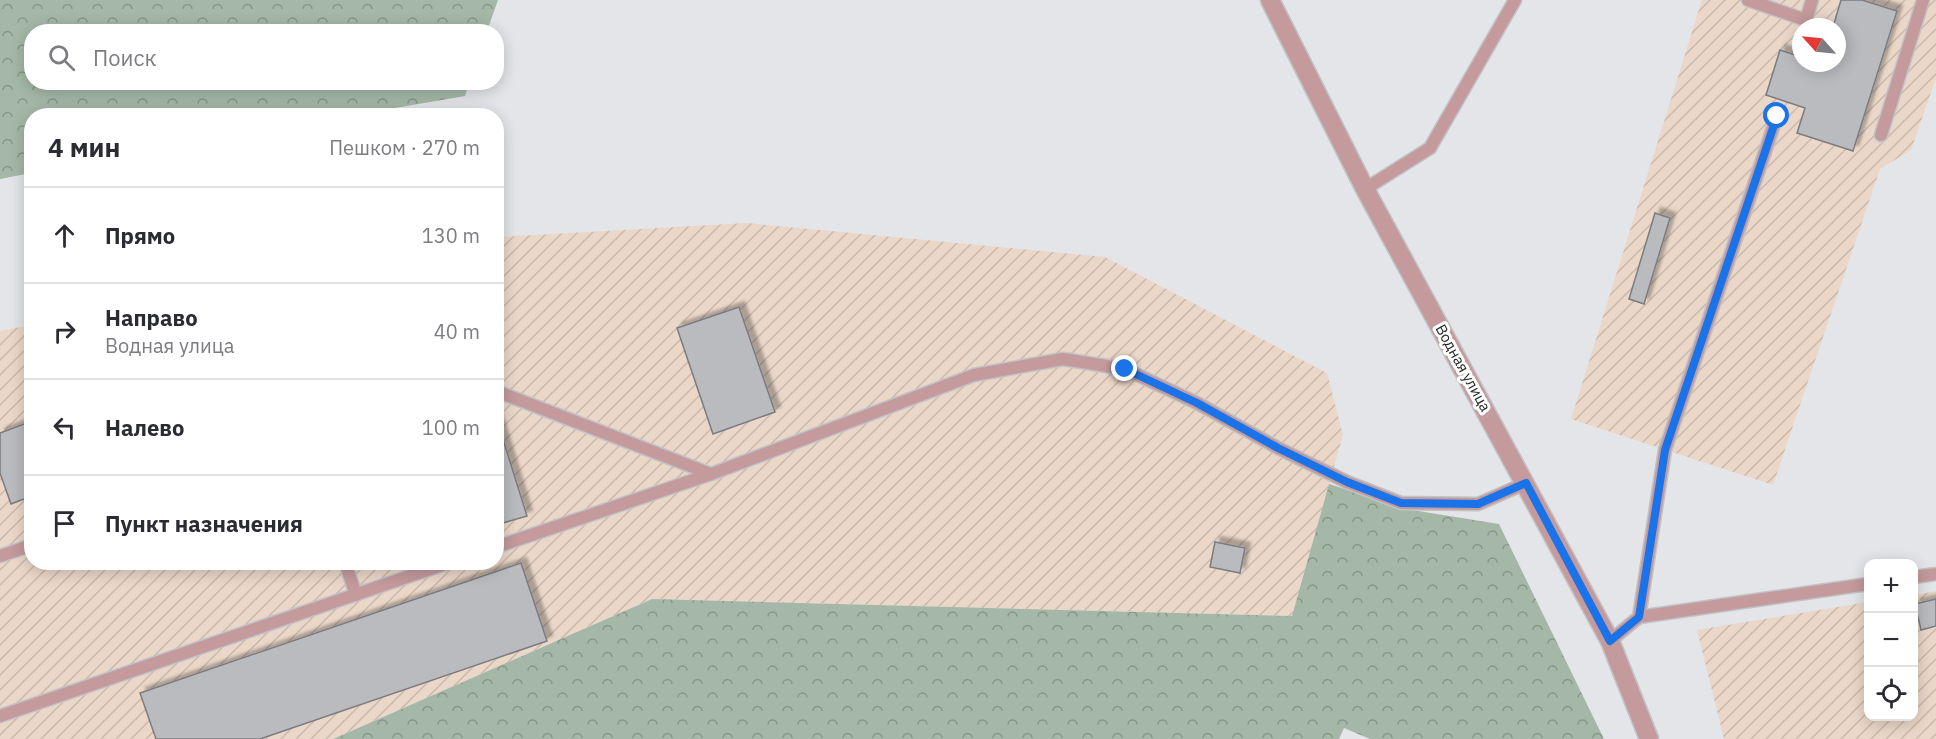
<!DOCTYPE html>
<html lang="ru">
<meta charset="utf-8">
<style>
:root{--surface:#fff;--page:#f7f7f7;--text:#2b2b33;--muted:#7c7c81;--line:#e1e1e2}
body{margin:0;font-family:"IBM Plex Sans",sans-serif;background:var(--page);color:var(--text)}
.controls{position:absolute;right:18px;bottom:18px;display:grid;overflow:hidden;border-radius:12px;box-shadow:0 3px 15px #0003}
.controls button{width:54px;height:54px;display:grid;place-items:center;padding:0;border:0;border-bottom:2px solid var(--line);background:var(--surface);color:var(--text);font:30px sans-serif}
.compass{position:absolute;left:1792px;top:18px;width:54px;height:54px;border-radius:50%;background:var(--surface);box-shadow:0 3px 15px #0003;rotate:297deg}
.stop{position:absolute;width:18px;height:18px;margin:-14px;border:4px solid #1a73e8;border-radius:50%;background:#fff}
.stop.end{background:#1a73e8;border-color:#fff;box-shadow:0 2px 6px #0008}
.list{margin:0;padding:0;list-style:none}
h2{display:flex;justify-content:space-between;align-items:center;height:78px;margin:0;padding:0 24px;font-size:26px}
h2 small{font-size:20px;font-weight:400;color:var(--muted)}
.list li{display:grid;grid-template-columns:39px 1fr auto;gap:18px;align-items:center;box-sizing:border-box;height:96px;padding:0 24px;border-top:2px solid var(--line)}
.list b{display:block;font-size:22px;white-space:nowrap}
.list p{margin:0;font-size:20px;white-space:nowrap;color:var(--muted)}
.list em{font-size:20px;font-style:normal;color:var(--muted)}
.icon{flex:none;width:33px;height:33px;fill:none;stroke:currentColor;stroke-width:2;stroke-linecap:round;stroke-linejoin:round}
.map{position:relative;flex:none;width:1936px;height:739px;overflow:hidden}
.search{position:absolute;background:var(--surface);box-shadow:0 3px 15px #0003;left:24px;top:24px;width:480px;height:66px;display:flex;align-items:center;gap:15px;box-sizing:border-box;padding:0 21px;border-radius:24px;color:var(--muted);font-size:22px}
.panel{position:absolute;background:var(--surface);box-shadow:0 3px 15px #0003;left:24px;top:108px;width:480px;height:462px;border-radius:24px}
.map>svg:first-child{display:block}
.industrial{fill:url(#industrial-furrows);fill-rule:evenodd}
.forest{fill:url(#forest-crowns)}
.building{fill:#babbbf;stroke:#7b7c80;stroke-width:1.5;filter:url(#shadow)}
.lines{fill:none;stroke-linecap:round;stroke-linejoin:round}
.lane-casing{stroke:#c1c3c6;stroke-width:15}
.street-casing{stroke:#c1c3c6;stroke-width:21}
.lane{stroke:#c49a9c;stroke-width:12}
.street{stroke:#c49a9c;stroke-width:18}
.route{stroke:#1a73e8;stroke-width:8}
.labels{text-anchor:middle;stroke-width:6;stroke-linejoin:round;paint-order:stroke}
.street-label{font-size:15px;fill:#262728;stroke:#fff}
</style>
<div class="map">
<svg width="1936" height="739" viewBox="0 0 1936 739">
<defs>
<pattern id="industrial-furrows" width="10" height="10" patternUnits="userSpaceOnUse" patternTransform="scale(1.5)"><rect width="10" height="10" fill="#ebd7c8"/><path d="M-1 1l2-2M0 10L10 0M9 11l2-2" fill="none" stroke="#c9b9ac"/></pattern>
<pattern id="forest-crowns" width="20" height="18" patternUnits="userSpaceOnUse" patternTransform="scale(1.5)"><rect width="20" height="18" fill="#a5b8a7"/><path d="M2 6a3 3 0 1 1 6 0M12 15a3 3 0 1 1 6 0" fill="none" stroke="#869688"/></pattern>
<filter id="shadow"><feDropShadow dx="5.5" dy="-5.5" stdDeviation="1.5" flood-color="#0004"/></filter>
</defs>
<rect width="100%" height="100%" fill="#e3e5e9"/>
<path class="industrial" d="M 1702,0 L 1936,0 L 1936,78 L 1911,150 L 1880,169 L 1773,485 L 1571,419 ZM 1801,27 L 1837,27 L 1837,63 L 1801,63 Z
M 747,223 L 1105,257 L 1327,373 L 1343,435 L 1292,616 L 652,599 L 333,739 L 0,739 L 0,331 L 31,325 L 32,562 L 496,562 L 497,237 Z
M 1936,591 L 1936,739 L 1724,739 L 1697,630 L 1868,602 L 1868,716 L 1914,716 L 1914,595 Z"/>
<path class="forest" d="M 0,0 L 498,0 L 487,31 L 32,32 L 32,82 L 469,83 L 465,96 L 354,115 L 32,116 L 31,173 L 0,179 Z
M 1329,484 L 1412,510 L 1499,524 L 1604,739 L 1370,739 L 1344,728 L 1339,739 L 333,739 L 652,599 L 1292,616 Z"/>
<path class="building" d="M 1841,0 L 1862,0 L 1897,11 L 1853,151 L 1797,133 L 1805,108 L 1766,95 L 1780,50 L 1801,57 L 1801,63 L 1837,63 L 1837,27 L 1833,27 Z
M 1655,213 L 1670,218 L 1644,304 L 1629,299 Z
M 739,307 L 775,412 L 713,434 L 677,328 Z
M 496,417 L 527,516 L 496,525 Z
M 32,421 L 32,496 L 11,504 L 0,473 L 0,433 Z
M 1215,542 L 1245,548 L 1240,573 L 1210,567 Z
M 521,563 L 547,641 L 260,739 L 156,739 L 140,693 Z
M 1936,599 L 1936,626 L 1921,630 L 1915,604 Z"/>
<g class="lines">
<defs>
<path id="lane" d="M 1748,0 L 1806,20 L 1812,0
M 1881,135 L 1923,0
M 1365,189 L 1430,148 L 1515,0
M 496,391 L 711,474
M 496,547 L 711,474 L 974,375 L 1063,359 L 1125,369 L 1197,403 L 1278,448 L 1347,482 L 1401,503 L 1478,504 L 1526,483
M 0,556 L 32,545
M 345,562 L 356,595
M 1914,577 L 1936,574
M 1639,617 L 1868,584
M 1610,641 L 1639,617 L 1665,450 L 1777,116
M 0,716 L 451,562"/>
<path id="street" d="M 1270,0 L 1365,189 L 1610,641 L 1649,739"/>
</defs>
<use href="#lane" class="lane-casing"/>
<use href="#street" class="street-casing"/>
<use href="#lane" class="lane"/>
<use href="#street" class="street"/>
</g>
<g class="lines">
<path class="route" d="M 1125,369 L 1197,403 L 1278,448 L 1347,482 L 1401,503 L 1478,504 L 1526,483 L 1610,641 L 1639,617 L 1665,450 L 1777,116"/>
</g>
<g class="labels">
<g class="street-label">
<text transform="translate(1463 368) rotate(61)" y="5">Водная улица</text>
</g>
</g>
</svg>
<div class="controls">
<button>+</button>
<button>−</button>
<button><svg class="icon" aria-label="locate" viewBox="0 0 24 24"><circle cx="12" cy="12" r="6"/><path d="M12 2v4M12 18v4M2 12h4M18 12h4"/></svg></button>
</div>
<svg class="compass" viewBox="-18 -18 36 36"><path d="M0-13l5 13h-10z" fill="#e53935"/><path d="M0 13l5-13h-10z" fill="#7c7c81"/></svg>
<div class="stop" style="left:1777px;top:116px"></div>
<div class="stop end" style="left:1125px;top:369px"></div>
<div class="search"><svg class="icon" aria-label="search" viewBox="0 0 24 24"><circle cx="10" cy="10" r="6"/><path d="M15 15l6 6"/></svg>Поиск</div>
<section class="panel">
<h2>4 мин<small>Пешком · 270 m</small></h2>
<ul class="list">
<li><svg class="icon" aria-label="ahead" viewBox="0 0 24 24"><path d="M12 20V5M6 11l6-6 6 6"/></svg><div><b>Прямо</b></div><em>130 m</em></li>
<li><svg class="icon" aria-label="right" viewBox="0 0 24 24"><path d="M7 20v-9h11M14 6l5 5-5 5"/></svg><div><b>Направо</b><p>Водная улица</p></div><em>40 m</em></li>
<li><svg class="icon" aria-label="left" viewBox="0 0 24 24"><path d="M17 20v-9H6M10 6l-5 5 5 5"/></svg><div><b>Налево</b></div><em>100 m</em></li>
<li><svg class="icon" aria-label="arrive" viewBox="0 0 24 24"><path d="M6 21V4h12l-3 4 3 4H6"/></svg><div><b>Пункт назначения</b></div></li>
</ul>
</section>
</div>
